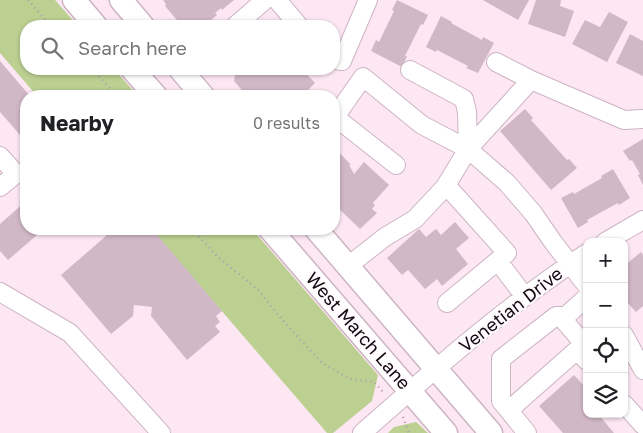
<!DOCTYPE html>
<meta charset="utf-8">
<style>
:root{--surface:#fff;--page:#f6f6f6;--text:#202124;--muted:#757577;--line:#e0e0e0}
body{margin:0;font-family:"Golos Text",sans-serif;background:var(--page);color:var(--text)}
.controls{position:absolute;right:15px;bottom:15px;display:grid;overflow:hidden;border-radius:10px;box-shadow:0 1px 4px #0004}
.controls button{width:45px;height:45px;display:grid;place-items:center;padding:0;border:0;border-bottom:1px solid var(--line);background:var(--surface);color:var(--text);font:25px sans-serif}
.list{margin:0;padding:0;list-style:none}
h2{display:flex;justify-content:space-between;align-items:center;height:65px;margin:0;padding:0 20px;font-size:21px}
h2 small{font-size:16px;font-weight:400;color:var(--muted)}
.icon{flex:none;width:28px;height:28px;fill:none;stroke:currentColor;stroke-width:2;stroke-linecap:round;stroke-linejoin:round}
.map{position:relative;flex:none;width:643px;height:433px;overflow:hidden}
.search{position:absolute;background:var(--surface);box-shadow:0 1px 4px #0004;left:20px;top:20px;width:320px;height:55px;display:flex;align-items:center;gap:12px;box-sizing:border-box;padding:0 18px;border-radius:20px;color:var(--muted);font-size:19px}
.panel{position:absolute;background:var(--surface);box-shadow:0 1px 4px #0004;left:20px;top:90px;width:320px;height:145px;border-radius:20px}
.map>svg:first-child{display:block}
.green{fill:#bcd092}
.building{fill:#d1b8c7}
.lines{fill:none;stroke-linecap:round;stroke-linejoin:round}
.minor-casing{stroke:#cdb4c3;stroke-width:20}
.major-casing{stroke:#cdb4c3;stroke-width:25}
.path{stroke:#ae9da7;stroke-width:2.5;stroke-dasharray:1 4;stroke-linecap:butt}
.minor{stroke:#fff;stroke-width:18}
.major{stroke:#fff;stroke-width:22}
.labels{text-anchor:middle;stroke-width:4.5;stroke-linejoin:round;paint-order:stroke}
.street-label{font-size:18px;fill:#140b10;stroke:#fffafd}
</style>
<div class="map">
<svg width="643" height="433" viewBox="0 0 643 433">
<rect width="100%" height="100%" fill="#fce7f3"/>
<path class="green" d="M 0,0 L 55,0 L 78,26 L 26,26 L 26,69 L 114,69 L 138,96 L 37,96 L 0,53 Z
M 151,229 L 252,229 L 378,375 L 372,401 L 333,433 L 327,433 Z
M 416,422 L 428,433 L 388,433 L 394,427 Z"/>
<path class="building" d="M 163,0 L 234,0 L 222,10 L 221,8 L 215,13 L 217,15 L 204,26 L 182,26 L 165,6 L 166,4 Z
M 397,0 L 428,15 L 423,25 L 421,24 L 405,56 L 407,56 L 402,67 L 371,51 L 376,40 L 379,42 L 394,11 L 392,10 Z
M 483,0 L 529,0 L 518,20 Z
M 536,0 L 561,0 L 560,6 L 574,11 L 565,37 L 528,24 Z
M 609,12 L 628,22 L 607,62 L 572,44 L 585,20 L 600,27 Z
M 441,16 L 452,22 L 451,23 L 482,40 L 483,37 L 494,43 L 478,73 L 466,68 L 468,66 L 437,50 L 436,52 L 426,47 Z
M 630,34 L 643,41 L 643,76 L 616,63 Z
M 0,61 L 30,96 L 26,96 L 26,130 L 20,135 L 0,112 Z
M 236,69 L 302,69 L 315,83 L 309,89 L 315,96 L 247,96 L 234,81 Z
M 525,109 L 533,118 L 531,120 L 567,160 L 569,159 L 577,168 L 551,190 L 500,131 Z
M 643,139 L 643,185 L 638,175 L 640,174 L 632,160 L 630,161 L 623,151 Z
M 334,147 L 351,165 L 349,165 L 354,174 L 364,162 L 389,185 L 373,203 L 375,205 L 372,209 L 377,213 L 360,229 L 334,204 L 334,200 L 337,197 L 334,194 L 334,188 L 336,185 L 334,183 Z
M 613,169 L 630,198 L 619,205 L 618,203 L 587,220 L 588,222 L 578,228 L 561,198 L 573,192 L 574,194 L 602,178 L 601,176 Z
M 26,201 L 26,229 L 44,229 L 8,260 L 0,251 L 0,224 Z
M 455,222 L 469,238 L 456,249 L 468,264 L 442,286 L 437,279 L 425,289 L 408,270 L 402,275 L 387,258 L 419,229 L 426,237 L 436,229 L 441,235 Z
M 114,229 L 152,229 L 222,311 L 216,316 L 220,322 L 215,326 L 220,332 L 187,360 L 151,316 L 152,307 L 134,305 L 133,316 L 111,334 L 61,275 Z
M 641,252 L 643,255 L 643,306 L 636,312 L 624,299 L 624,292 L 629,288 L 624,283 L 624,266 Z
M 574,375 L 587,389 L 587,414 L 598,414 L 614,433 L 563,433 L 539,406 Z"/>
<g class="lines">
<defs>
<path id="minor" d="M 277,0 L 299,26
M 235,26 L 265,0
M 334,60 L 342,61 L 368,0
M 496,62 L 531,80
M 410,70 L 464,99 L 467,112 L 468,149
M 0,156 L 16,174 L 0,187
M 396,165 L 335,117 L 363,77 L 422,125 L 468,149 L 507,183 L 533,213 L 553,242 L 587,286
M 446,185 L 507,253 L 447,303
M 605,242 L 643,220
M 498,261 L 525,297
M 348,266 L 385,237 L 415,219 L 445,187 L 468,149 L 531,80 L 624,120 L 643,119
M 0,292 L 70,333 L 161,433
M 560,316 L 584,344 L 582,355
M 624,335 L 643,370
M 624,404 L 643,425
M 509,410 L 577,350 L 587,361
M 362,433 C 434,370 507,305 587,253
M 527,433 L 501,401 L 501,359 L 556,316 L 566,316 L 587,297"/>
<path id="major" d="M 74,0 L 96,26
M 121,0 L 143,26
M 132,69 L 156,96
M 180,69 L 203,96
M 270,229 L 446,433
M 316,229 L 491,433"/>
</defs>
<use href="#minor" class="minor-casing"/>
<use href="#major" class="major-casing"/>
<path class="path" d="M 28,0 L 51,26
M 92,69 L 117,96
M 192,229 L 217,256 L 258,290 L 285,323 L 322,363 L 350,379 L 374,382 L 384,393
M 403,417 L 409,433"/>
<use href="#minor" class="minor"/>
<use href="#major" class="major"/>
</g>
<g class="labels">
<g class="street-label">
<text transform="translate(511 310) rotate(-38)" y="6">Venetian Drive</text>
<text transform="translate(358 331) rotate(49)" y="6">West March Lane</text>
</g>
</g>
</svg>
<div class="controls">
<button>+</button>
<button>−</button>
<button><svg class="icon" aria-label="locate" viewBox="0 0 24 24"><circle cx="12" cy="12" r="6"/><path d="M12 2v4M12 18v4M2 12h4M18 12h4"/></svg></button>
<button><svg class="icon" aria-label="layers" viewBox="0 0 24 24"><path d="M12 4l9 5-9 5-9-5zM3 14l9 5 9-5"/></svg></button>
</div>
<div class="search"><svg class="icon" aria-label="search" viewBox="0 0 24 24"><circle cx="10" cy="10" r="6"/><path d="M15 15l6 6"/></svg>Search here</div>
<section class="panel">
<h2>Nearby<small>0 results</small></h2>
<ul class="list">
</ul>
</section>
</div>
